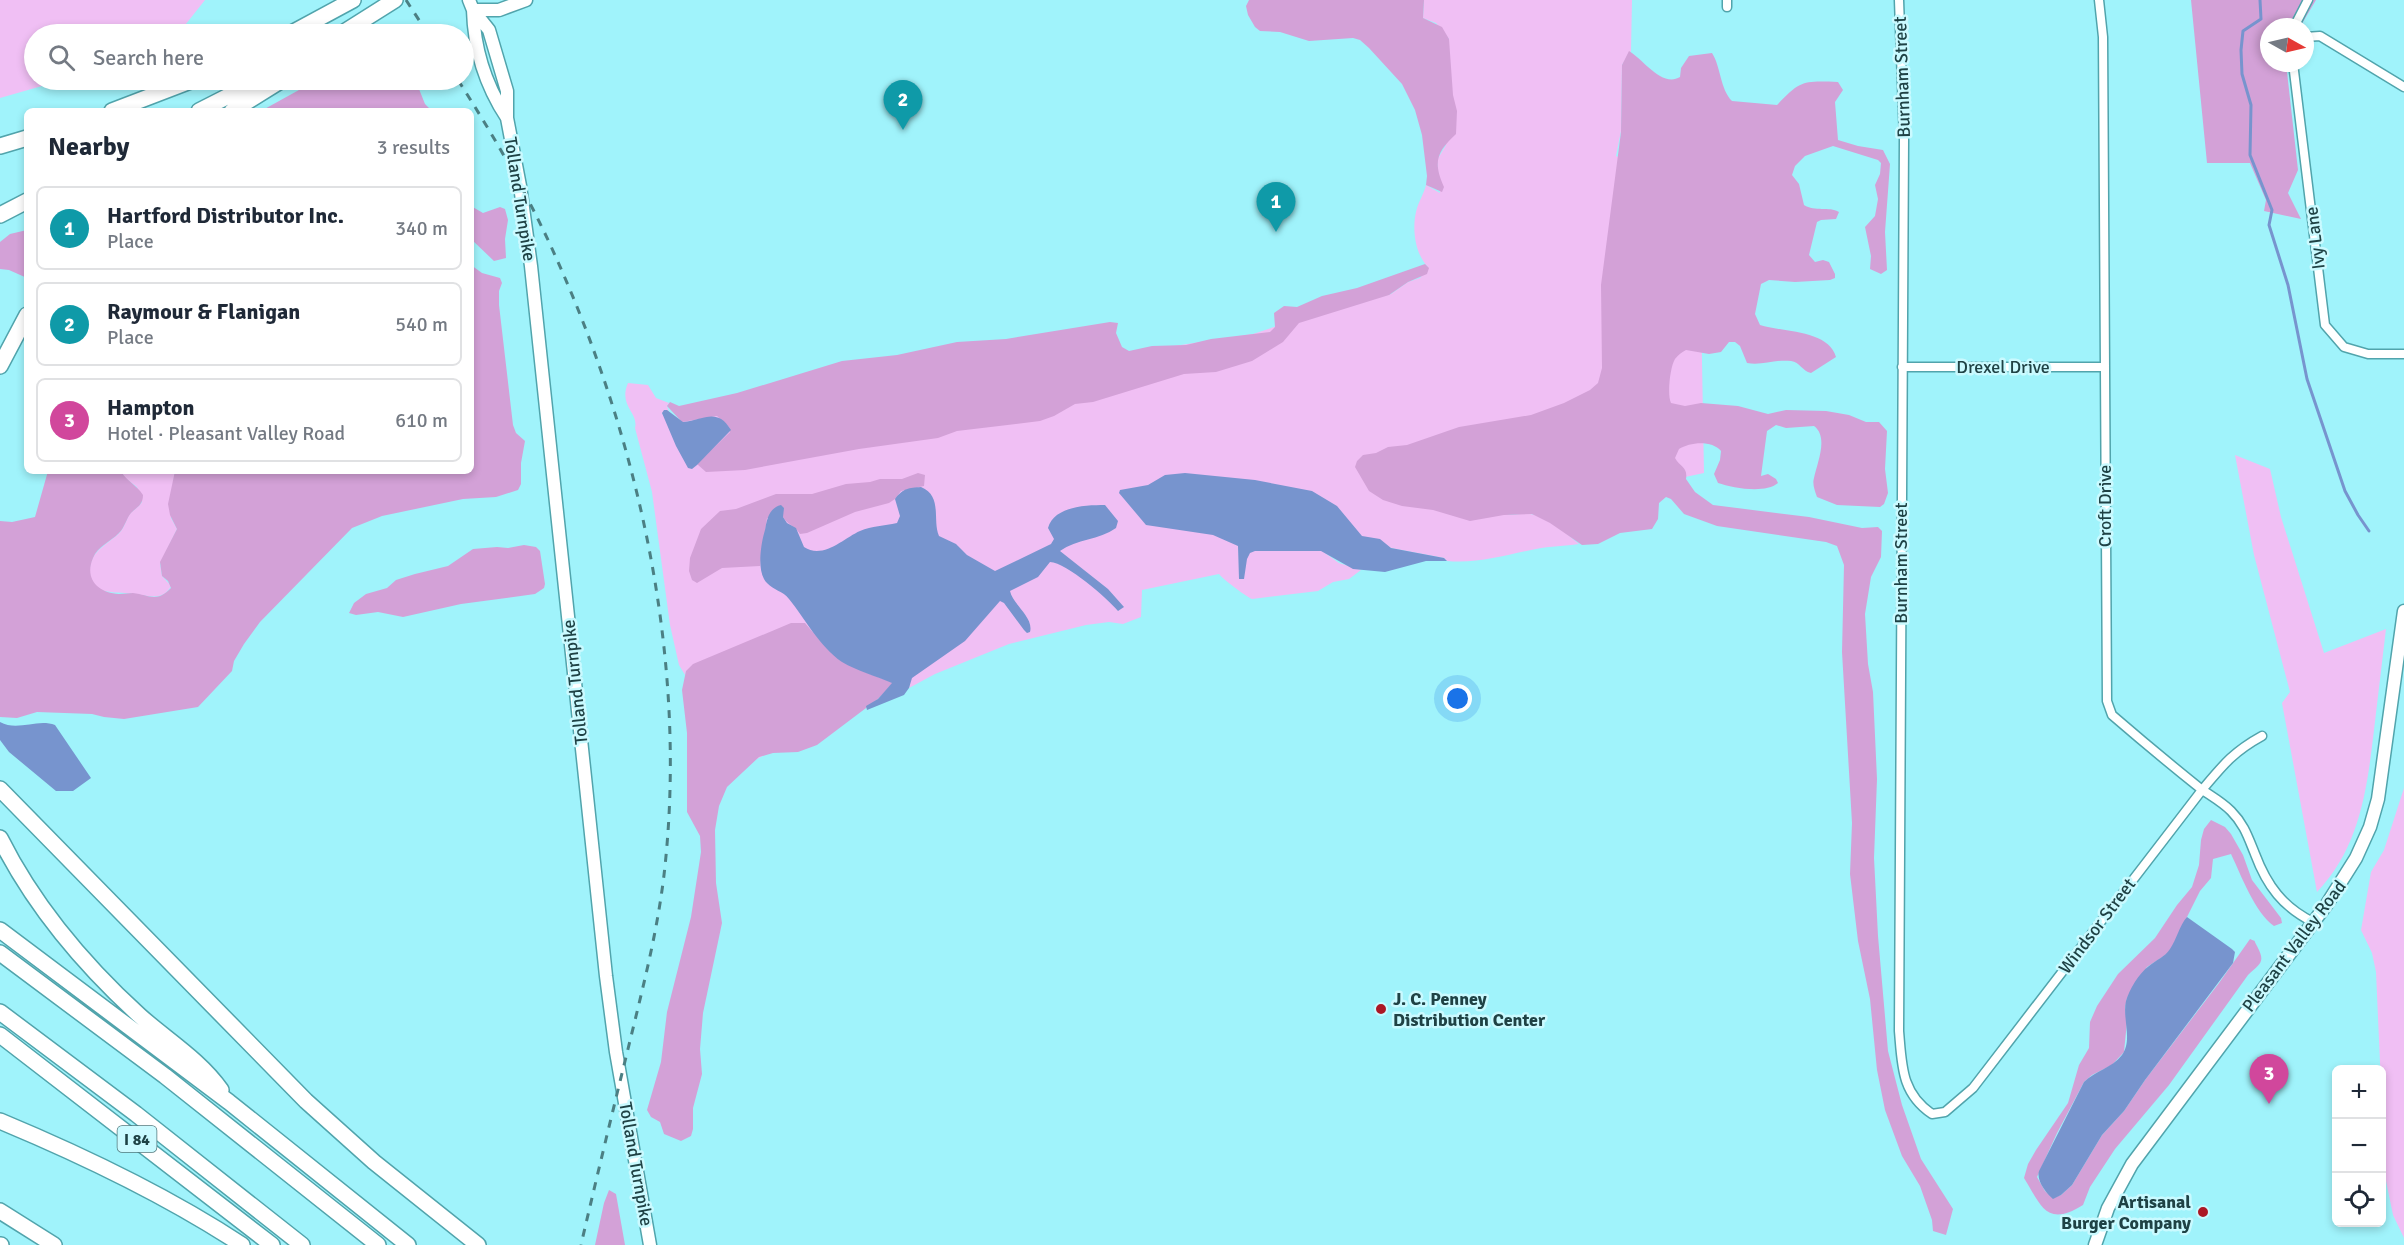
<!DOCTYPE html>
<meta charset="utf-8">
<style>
:root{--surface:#fff;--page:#f6f6f7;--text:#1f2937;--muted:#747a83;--line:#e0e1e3;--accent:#d93025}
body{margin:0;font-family:Signika,sans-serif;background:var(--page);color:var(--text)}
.controls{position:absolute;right:18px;bottom:18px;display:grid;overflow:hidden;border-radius:9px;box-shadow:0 3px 9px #0003}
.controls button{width:54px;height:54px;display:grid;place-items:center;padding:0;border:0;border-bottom:2px solid var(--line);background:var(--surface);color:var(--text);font:30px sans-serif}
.compass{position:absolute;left:2260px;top:18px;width:54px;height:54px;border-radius:50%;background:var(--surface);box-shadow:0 3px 9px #0003;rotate:98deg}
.you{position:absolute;left:1458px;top:699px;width:21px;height:21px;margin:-15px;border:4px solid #fff;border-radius:50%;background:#1a73e8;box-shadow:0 0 0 9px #1a73e833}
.badge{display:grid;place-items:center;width:39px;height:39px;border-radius:50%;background:var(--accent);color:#fff;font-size:20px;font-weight:700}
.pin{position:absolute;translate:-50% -50px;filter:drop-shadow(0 2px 3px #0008)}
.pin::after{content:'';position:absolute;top:32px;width:21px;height:18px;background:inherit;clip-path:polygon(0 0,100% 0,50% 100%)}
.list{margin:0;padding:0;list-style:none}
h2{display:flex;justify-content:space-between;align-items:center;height:78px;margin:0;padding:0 24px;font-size:26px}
h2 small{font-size:20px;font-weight:400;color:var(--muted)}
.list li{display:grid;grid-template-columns:39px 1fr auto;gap:18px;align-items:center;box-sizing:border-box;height:84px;margin:0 12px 12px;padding:0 12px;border:2px solid var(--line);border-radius:9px}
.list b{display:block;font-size:22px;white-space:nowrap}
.list p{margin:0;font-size:20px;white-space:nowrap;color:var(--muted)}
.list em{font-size:20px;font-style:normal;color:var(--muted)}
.icon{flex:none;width:33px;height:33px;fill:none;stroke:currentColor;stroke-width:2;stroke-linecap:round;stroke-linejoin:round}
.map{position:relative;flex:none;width:2404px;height:1245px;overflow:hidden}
.search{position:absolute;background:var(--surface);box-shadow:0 3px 9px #0003;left:24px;top:24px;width:450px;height:66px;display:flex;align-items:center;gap:15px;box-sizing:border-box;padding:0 21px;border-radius:33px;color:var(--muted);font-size:22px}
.panel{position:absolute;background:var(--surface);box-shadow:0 3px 9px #0003;left:24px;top:108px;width:450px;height:366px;border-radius:9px}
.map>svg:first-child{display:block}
.green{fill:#f0bff4}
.forest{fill:#d3a1d7}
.water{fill:#7794ce}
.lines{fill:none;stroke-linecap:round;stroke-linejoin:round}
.stream{stroke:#7794ce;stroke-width:3}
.minor-casing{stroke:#51a4ac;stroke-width:11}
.secondary-casing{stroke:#51a4ac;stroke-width:15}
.motorway-casing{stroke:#51a4ac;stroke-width:18}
.minor{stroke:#fff;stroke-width:8}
.secondary{stroke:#fff;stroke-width:12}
.motorway{stroke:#fff;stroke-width:15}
.rail{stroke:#4b7f83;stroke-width:3;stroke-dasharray:8 8;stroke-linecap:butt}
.poi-dot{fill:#ab1725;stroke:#cafaff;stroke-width:2}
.labels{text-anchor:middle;stroke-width:5;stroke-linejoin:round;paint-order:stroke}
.shield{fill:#cafaff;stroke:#52797d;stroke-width:1.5}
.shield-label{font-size:16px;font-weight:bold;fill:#1f4245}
.street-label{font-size:18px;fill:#1f4245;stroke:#cafaff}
.poi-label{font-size:18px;font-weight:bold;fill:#1f4245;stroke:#cafaff;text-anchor:start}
</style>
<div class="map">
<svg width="2404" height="1245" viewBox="0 0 2404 1245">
<rect width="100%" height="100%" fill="#a0f3fb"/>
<path class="green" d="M 0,0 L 205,0 L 178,34 L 34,34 L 34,80 L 63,80 L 0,98 Z
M 1424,0 L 1632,0 L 1631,51 L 1622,65 L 1621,131 L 1616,156 L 1699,193 L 1704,473 L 1506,515 C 1513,515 1522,513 1530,514 C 1547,516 1566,533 1579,544 C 1565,546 1550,546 1536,549 C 1506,555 1477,564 1447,561 L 1444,558 L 1391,548 L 1386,545 L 1325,553 L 1339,563 L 1361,570 L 1349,579 L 1333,582 L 1318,591 L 1252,599 C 1244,595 1224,580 1219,574 L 1142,590 L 1141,617 L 1123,624 L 1109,622 L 1086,625 L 1009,644 L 935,674 L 909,688 L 910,681 L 694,791 L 686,671 L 685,675 L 679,665 L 670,625 L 652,492 L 635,428 C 639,413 618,406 628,383 L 648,385 L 656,398 L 669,403 L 667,406 L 669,412 L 666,410 L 662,413 L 668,423 L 1253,334 L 1292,321 L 1391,294 L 1408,282 L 1420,278 L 1428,267 C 1415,254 1412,229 1416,212 C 1418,202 1424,194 1426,185 L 1440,193 L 1437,160 L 1446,145 L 1449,39 L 1436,23 L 1423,18 Z
M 2235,455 L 2270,469 L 2281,517 L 2324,653 L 2386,629 C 2382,662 2378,696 2374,730 C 2367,789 2360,847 2317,892 L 2282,703 L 2290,692 L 2254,555 Z
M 121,471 L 175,471 L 171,496 L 171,518 L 177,529 L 160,564 L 162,576 L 171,586 C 163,601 149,596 135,594 C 120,591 91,597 90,574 C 88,550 109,545 121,531 C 125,526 126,520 129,515 C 133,510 139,507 142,502 L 137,487 L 125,478 Z
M 2404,788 L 2404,1238 L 2393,1215 L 2385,1176 L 2376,972 L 2372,953 L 2361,930 L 2371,872 L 2384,850 Z"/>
<path class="forest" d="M 1249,0 L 1424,0 L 1423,18 L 1442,27 L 1449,39 L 1453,95 L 1457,111 L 1456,134 C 1438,151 1432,161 1444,187 L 1442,192 L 1426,185 L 1427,176 L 1422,135 L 1415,110 L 1402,84 L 1369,48 L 1360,40 L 1353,38 L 1309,41 L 1280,32 L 1260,31 L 1255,27 L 1248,15 L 1246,6 Z
M 2191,0 L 2316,0 L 2300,27 L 2269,27 L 2269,63 L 2286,63 L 2298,170 L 2288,193 L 2301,219 L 2264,211 L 2266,200 L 2250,163 L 2207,163 Z
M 1629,51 C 1643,59 1662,88 1680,77 L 1681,68 L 1689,56 L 1712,53 C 1721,67 1720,89 1732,101 L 1777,105 C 1801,80 1803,81 1838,82 L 1843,90 L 1835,102 L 1838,140 L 1858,146 L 1883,150 L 1890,164 L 1885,232 L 1887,270 L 1881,274 L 1870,269 L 1871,256 L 1865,227 L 1875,216 L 1878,199 L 1875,185 L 1880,174 L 1881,163 L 1878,160 L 1833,146 L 1805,156 L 1795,166 L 1792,175 L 1799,184 L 1804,205 C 1815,212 1829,206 1839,212 L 1836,219 L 1821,220 L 1817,222 L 1809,255 L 1815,262 L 1823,260 L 1829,262 L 1835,274 L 1835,278 L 1830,280 L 1795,282 L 1769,280 L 1761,284 L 1755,314 L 1760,325 C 1782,332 1829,330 1836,357 L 1811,373 C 1802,371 1800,362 1791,361 C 1775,359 1762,366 1747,363 L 1740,346 L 1735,342 L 1729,342 L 1721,352 L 1709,354 L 1686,350 C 1682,352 1678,355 1675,359 C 1670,367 1667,395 1671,403 L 1685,406 L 1701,403 L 1738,406 L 1768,414 L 1786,410 L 1826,411 L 1849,415 L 1866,422 L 1879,422 L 1887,431 L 1885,469 L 1888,493 L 1884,504 L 1880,507 L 1837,505 L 1817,497 C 1815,491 1812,484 1814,478 C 1817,463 1829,437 1814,426 L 1786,428 L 1776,425 L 1767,431 L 1761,476 L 1768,474 L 1776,479 L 1778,483 C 1765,494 1733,488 1718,483 L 1714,474 L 1720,460 L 1721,451 C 1712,440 1690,442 1679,449 L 1675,458 C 1680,467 1688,467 1686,479 L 1695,492 L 1713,505 L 1809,517 L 1862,528 L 1878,527 L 1882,531 L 1881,557 L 1871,577 L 1865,614 L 1868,664 L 1873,692 L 1877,779 L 1874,858 L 1878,936 L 1888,1051 L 1902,1105 L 1921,1159 L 1953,1209 L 1946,1235 L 1933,1231 L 1932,1220 L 1920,1186 L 1902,1156 L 1885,1110 L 1877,1070 L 1870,999 L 1858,941 L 1850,874 L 1852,823 L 1842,652 L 1844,565 L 1837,546 L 1826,542 L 1717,526 L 1684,514 L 1671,499 L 1666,497 L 1659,503 L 1658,519 L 1652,529 L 1620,533 L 1598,544 L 1582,545 L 1550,523 L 1532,514 L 1504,515 L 1470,521 L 1433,510 L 1402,506 L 1383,500 L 1369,491 L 1355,467 L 1357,461 L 1363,455 L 1376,453 L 1388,447 L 1407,445 L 1459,427 L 1531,415 L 1564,403 L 1590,390 L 1598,383 L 1602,368 L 1601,285 L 1621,132 L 1622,65 Z
M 317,80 L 409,80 L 419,89 L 425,104 L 432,111 L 261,111 Z
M 471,206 L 483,213 L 500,207 L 505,209 L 508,220 L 505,239 L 506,258 L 494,261 L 471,239 Z
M 27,230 L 27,278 L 9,270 L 0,269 L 0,242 L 10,234 Z
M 1425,264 L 1429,268 L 1427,274 L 1408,282 L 1389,295 L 1299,323 L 1283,342 L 1252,361 L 1216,372 L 1184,374 L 1093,402 L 1075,404 L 1054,416 L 1040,421 L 957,431 L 938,438 L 859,449 L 745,470 L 706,472 L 697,464 L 730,432 L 729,427 L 717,416 L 682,422 L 667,406 L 670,402 L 679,406 L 737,393 L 842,361 L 897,355 L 957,342 L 1006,339 L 1110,322 L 1118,323 L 1116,333 L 1122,347 L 1129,351 L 1152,346 L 1186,345 L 1211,339 L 1270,332 L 1275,327 L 1274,313 L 1284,306 L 1297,307 L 1322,296 L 1357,288 Z
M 471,265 L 482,273 L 500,278 L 502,283 L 499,291 L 499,305 L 513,425 L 516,433 L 525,441 L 521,463 L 521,484 L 518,490 L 496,497 L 463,499 L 382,516 L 352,528 L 260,622 L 244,644 L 234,661 L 232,671 L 198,707 L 124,719 L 104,717 L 92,714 L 37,712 L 17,718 L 0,717 L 0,521 L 12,522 L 35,517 L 48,471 L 121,471 C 126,481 137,485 143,495 C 143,505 137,507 131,513 C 126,519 125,527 119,533 C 110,542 98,546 93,558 C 84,579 98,593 119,594 C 124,594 128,593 133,593 C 149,595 157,603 171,588 L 168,581 L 162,576 L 160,562 L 177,529 L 170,515 L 168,504 L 175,471 L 471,471 Z
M 918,473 L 925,475 L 924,486 L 901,491 L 895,499 L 889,503 L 855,512 L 807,533 L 800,534 C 795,526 788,525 783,517 L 767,518 L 760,566 L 722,568 L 697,583 L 692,580 L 689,571 L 690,558 L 701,529 L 720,511 L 736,509 L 776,494 L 812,494 L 846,484 L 870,482 L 880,479 L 902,479 Z
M 524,545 L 536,547 L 540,551 L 545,584 L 544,588 L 535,594 L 461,604 L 403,617 L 378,612 L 356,615 L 349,613 L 354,603 L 366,594 L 387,588 L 396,580 L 415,574 L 448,566 L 473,549 L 497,547 L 508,548 Z
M 791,623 L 805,623 C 822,644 838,658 863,671 C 873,676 883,678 893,683 L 878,699 L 817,745 L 798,752 L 773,753 L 759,757 L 727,787 L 719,806 L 715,830 L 716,883 L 722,923 L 703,1013 L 700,1049 L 702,1074 L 693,1108 L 693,1129 L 691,1136 L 681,1141 L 664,1134 L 660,1122 L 651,1117 L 647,1110 L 661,1062 L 667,1012 L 691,917 L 701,852 L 700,836 L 687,812 L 687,733 L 682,690 L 686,671 L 693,664 Z
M 2211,820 L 2225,827 L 2231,834 L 2243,855 L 2252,880 L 2281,918 L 2282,923 L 2274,926 C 2255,913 2241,875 2231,854 L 2213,859 L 2211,878 L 2200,891 L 2171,949 L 2167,954 L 2147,967 L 2136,983 L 2127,998 L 2125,1008 L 2127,1022 L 2124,1052 L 2112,1065 L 2092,1075 L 2084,1082 L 2057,1133 L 2037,1177 L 2045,1191 L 2053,1198 L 2061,1195 L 2072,1185 L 2102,1135 L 2124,1111 L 2145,1080 L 2219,983 L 2250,939 C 2257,942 2253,939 2257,946 C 2266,963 2260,963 2248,975 L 2169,1085 L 2115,1149 L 2090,1187 L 2083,1205 C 2046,1228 2041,1205 2024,1178 L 2028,1164 L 2036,1150 L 2068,1103 L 2079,1065 L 2089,1048 L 2090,1022 L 2097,1006 L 2118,974 L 2155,938 L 2177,905 L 2192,887 L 2199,865 L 2201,840 L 2204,829 Z
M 609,1190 L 616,1194 L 625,1245 L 595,1245 L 604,1203 Z"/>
<path class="water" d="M 664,410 L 667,410 L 683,422 C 704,420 717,407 731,430 L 697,465 L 692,469 L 688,468 L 676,446 L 662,413 Z
M 1185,473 L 1255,480 L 1312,491 L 1337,506 L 1362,536 L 1380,539 L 1391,548 L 1444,558 L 1447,561 L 1426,561 L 1385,572 L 1353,569 L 1321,551 L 1255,551 L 1250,553 L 1247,559 L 1244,579 L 1239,579 L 1238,546 L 1213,535 L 1146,525 L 1119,493 L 1120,490 L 1148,485 L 1165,475 Z
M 921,487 C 943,496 932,520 939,536 L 956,544 L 967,555 L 995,571 L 1051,544 L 1054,539 L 1048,528 C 1054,506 1087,505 1105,505 L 1118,521 L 1116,528 C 1099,540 1077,539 1060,551 L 1108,589 L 1124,607 L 1118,611 C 1107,598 1067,563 1050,562 L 1038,577 L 1010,591 C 1013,605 1034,617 1030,632 L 1027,633 L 1024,630 L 1004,603 L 1000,601 L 965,641 L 912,678 L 909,688 L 904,695 L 867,710 L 866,706 L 878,699 L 892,683 C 876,676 857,671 842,662 C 819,646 806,620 789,599 C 783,591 773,590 767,583 C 756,572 761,543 765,530 C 767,519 769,508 781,505 L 784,508 L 783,517 L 787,523 L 796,528 L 804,547 C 823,560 844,538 860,531 C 872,526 884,526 897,523 L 900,516 L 895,499 C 903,488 909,488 921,487 Z
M 0,722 C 18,732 37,718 55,725 L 91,778 L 73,791 L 56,791 L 9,752 L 0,740 Z
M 2187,917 L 2232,949 L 2235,952 L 2233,963 L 2145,1080 L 2124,1111 L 2102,1135 L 2072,1185 L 2061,1195 L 2053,1199 C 2046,1193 2036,1180 2039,1171 L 2084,1082 C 2095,1071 2112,1068 2122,1055 C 2133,1040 2122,1018 2126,1001 C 2129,990 2139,973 2149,966 C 2156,960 2165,957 2170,949 C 2177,939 2179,926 2187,917 Z"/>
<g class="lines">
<path class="stream" d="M 2260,0 L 2261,19 L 2243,31 L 2241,50 L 2242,74 L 2251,105 L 2250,155 L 2272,210 L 2269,225 L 2288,285 L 2307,379 L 2345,491 L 2358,515 L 2369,531"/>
<defs>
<path id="minor" d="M 1899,0 L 1904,140 L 1899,1031 C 1902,1065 1901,1093 1932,1114 L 1945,1112 L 1973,1088 L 2202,790 C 2223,765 2233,752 2262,736
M 2099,0 L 2103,37 L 2107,701 L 2112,715 C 2141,740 2171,765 2201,789 C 2211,796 2222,802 2231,811 C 2244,824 2248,837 2255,854 C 2267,886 2283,907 2313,922
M 1727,7 L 1727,0
M 2294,27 L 2308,0
M 2305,37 L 2320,36 L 2404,87
M 2293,63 L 2325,325 L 2344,347 L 2368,354 L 2404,354
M 1902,367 L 2104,367"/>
<path id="secondary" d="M 469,0 L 473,10 L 489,30 L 507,91 L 507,118 L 520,186 L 531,266 L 606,976 L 616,1052 L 650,1245
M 473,10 C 474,48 486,86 507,118
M 473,10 L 499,10 L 526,0
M 2095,1245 L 2108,1208 L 2132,1164 L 2327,904 L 2356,858 L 2370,827 L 2378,799 L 2404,611"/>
<path id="motorway" d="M 290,34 L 353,0
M 341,34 L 395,0
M 112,111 L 193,80
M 199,111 L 260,80
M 232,111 L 282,80
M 0,146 L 27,138
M 0,215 L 27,201
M 0,366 L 27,315
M 0,789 L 306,1101 L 374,1162 L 478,1245
M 0,838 C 34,906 84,965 140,1016 C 167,1040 200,1060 221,1090
M 0,930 L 229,1102 L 408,1245
M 0,953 L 165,1076 L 378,1245
M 0,1012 L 136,1114 L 302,1245
M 0,1035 L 272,1245
M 0,1121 C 84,1156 166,1195 242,1245
M 0,1211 L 54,1245
M 0,1245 L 1,1245"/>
</defs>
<use href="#minor" class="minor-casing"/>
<use href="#secondary" class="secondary-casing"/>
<use href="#motorway" class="motorway-casing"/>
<use href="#minor" class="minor"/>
<use href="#secondary" class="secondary"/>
<use href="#motorway" class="motorway"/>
<path class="rail" d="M 406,0 L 428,34
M 458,80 C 495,138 530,198 558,262 C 642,451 688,668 664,875 C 657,934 642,991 628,1049 C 612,1114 596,1180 581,1245"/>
</g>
<g class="poi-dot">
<circle cx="1381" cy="1009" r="6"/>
<circle cx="2203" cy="1212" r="6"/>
</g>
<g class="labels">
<rect class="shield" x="117.5" y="1126" width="39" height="26" rx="4.5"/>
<g class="shield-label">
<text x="137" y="1145">I 84</text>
</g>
<g class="street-label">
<text transform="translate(1902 77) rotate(-92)" y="6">Burnham Street</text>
<text transform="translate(520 199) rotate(81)" y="6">Tolland Turnpike</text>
<text transform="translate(2315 238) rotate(-97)" y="6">Ivy Lane</text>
<text x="2003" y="373">Drexel Drive</text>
<text transform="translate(2105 506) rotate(-90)" y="6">Croft Drive</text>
<text transform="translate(1901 563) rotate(-90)" y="6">Burnham Street</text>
<text transform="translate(575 682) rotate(-96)" y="6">Tolland Turnpike</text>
<text transform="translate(2097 926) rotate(-53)" y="6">Windsor Street</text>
<text transform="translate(2294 946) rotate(-53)" y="6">Pleasant Valley Road</text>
<text transform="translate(636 1164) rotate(80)" y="6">Tolland Turnpike</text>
</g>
<g class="poi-label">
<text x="1393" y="1005">J. C. Penney<tspan x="1393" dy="21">Distribution Center</tspan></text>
<text x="2191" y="1208" text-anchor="end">Artisanal<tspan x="2191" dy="21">Burger Company</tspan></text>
</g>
</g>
</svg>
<div class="controls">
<button>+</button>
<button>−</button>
<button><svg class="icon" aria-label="locate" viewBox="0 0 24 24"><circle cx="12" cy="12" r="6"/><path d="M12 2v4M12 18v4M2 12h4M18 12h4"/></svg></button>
</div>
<svg class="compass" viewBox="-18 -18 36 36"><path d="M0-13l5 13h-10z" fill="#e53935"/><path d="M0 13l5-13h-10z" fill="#747a83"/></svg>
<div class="you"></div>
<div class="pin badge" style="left:1276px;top:232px;background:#0f9aa8">1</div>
<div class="pin badge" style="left:903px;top:130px;background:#0f9aa8">2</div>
<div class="pin badge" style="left:2269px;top:1104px;background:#d1479c">3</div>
<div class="search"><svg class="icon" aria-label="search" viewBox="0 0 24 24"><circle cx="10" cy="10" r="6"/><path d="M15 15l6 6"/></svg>Search here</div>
<section class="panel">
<h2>Nearby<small>3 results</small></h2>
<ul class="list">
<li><span class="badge" style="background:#0f9aa8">1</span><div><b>Hartford Distributor Inc.</b><p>Place</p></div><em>340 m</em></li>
<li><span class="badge" style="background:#0f9aa8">2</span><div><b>Raymour &amp; Flanigan</b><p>Place</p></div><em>540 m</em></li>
<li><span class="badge" style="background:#d1479c">3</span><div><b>Hampton</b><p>Hotel · Pleasant Valley Road</p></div><em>610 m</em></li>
</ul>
</section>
</div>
